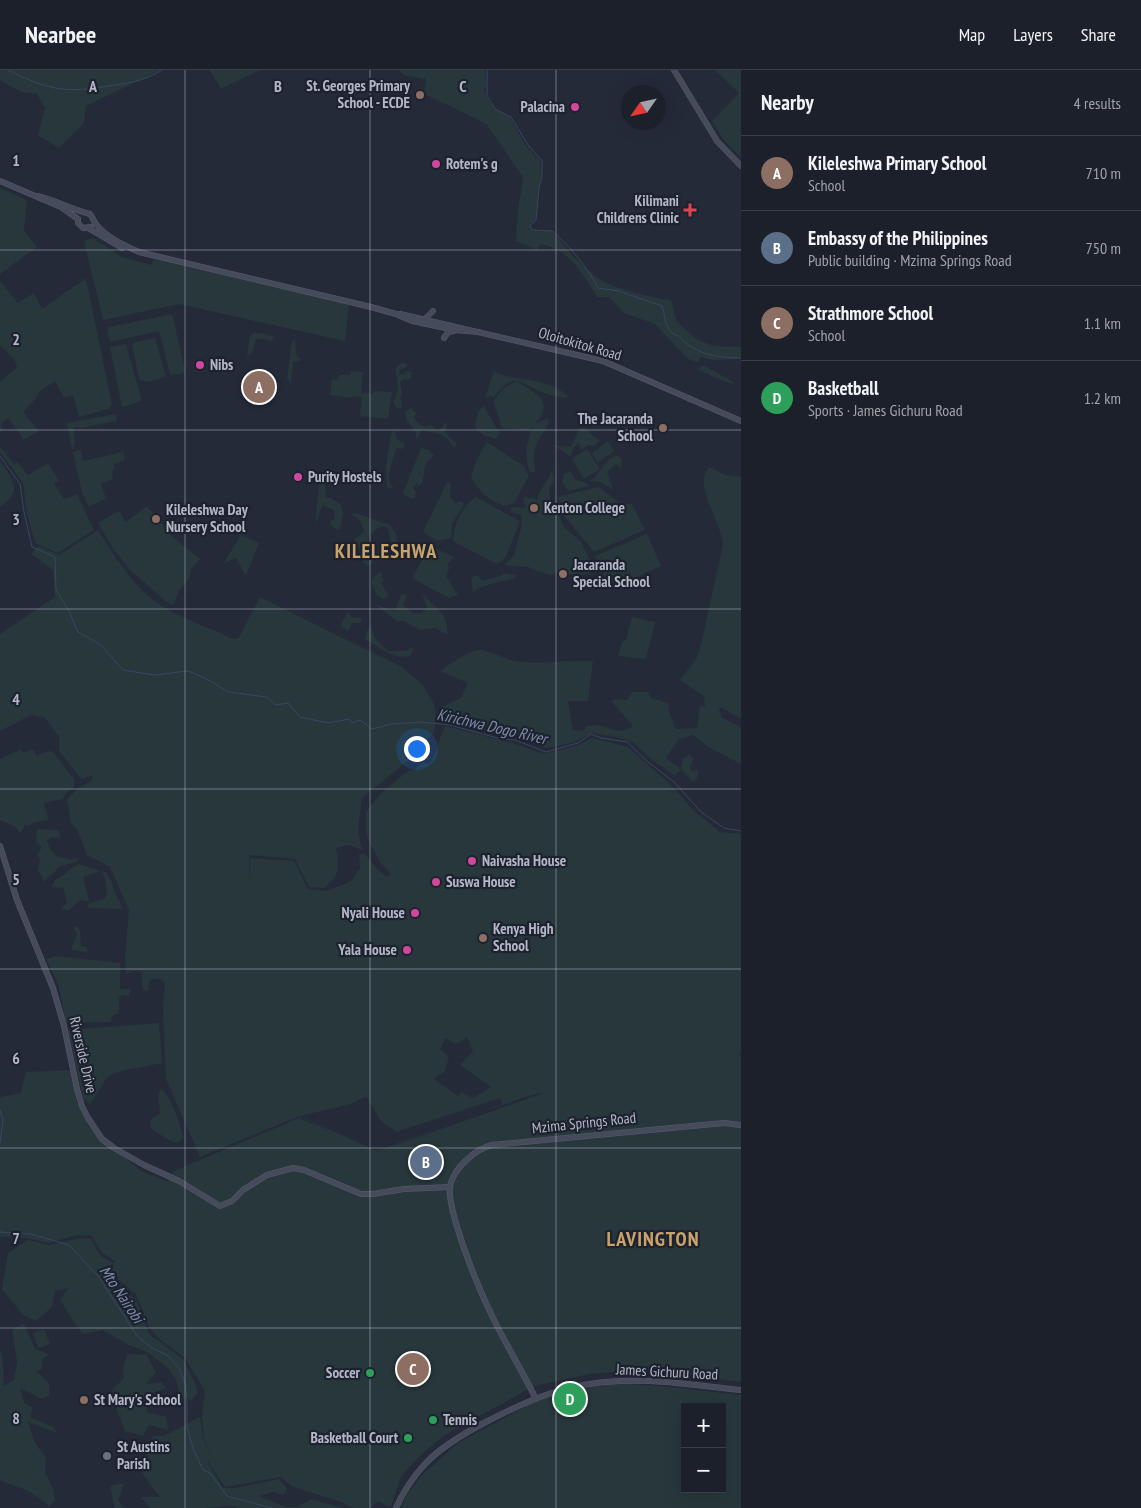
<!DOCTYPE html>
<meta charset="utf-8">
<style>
:root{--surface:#1c202b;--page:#292d37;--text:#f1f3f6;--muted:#a0a3a9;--line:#3a3e47;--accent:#90a5ee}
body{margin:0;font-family:"PT Sans Narrow",sans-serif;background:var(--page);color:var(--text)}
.controls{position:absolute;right:15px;bottom:15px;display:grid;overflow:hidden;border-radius:0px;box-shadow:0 5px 20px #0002}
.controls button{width:45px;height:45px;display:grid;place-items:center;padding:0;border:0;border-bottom:1px solid var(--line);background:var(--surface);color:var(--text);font:25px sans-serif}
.compass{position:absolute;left:621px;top:15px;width:45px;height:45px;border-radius:50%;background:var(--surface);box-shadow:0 5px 20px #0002;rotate:236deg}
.you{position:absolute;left:416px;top:678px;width:18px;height:18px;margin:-12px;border:4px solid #fff;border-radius:50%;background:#1a73e8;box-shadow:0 0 0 8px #1a73e833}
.badge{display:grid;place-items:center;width:32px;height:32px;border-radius:50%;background:var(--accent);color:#fff;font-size:16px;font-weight:700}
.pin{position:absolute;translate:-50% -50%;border:2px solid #fff;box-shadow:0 1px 5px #0006}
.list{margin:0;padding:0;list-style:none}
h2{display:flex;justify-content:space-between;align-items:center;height:65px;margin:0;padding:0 20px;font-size:21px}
h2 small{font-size:16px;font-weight:400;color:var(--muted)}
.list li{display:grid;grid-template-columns:32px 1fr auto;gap:15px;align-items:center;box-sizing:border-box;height:75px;padding:0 20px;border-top:1px solid var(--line)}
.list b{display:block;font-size:19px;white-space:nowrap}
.list p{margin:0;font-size:16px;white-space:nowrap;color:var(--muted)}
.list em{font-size:16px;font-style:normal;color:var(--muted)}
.map{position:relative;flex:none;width:741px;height:1438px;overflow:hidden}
header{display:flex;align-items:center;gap:30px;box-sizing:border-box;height:70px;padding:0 25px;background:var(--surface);border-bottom:1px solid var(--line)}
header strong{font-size:24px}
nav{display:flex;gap:28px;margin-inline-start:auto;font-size:18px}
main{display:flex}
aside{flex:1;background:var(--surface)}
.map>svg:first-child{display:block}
.green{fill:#27373b;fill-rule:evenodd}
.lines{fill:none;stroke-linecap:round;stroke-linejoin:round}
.stream{stroke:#3b4561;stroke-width:1}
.secondary-casing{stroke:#565a68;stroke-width:6}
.secondary{stroke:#464b5c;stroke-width:5}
.grid{fill:none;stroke:#b3b7c5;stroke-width:1;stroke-opacity:0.55}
.education-dot{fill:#8d6e63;stroke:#1d222f;stroke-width:2}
.hotel-dot{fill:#d1479c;stroke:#1d222f;stroke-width:2}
.health-dot{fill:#e0444e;stroke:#1d222f;stroke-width:2}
.leisure-dot{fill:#2e9e5b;stroke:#1d222f;stroke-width:2}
.worship-dot{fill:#6b7280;stroke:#1d222f;stroke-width:2}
.labels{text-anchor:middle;stroke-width:4.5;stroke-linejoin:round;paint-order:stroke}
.poi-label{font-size:15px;font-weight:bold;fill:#b3b7c5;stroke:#1d222f;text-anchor:start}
.street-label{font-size:15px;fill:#b3b7c5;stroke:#1d222f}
.water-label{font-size:16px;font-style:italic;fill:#7d8aaa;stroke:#1d222f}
.district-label{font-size:20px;font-weight:bold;letter-spacing:1px;fill:#caa36a;stroke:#1d222f}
.grid-label{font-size:16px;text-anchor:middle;font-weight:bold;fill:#b3b7c5;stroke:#1d222f;stroke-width:4.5;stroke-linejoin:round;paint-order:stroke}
</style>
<header>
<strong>Nearbee</strong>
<nav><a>Map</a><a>Layers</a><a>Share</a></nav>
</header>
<main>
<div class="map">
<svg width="741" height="1438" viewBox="0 0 741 1438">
<rect width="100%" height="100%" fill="#252a39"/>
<path class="green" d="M 0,0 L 161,0 L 86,36 L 84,53 L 59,78 L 38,65 L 45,38 L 37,24 L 21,22 L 0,10 Z
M 210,0 L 260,0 L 221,19 Z
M 399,0 L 485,0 L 486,17 L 484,19 L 486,26 L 494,39 L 503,42 L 510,47 L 526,76 L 540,91 L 541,106 L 537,127 L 537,136 L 535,150 L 529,154 L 531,160 L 551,161 C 565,176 585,201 601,210 C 616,219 653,228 671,230 L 676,251 L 698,270 L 714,276 L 741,277 L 741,289 L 713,290 L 701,287 L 698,292 L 688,289 L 655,254 L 624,243 L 609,227 L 597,227 C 582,203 570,180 541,174 L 537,180 L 516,171 L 518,142 L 523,107 L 487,55 L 471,46 L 424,24 L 426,9 L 404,5 Z
M 715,0 L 741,0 L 741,88 L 723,69 L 712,51 L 739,23 Z
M 0,118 L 27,130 L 24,161 L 37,177 L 0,204 Z
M 93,168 L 122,187 L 151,195 L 154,189 L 349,234 L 345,271 L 179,234 L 103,250 L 84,171 Z
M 86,208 L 112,335 L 108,339 L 79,347 L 73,325 L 64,328 L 55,311 L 39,322 L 36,328 L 23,342 L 39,361 L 24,370 L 8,348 L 1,354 L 3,359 L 0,362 L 0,312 L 17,297 L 14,289 L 0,275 L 0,211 L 18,233 L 34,223 L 42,239 Z
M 172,244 L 185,300 L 182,304 L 170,305 L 159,261 L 110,272 L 107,260 L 109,257 Z
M 254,263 L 261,263 L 275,267 L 271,272 L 265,269 L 256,269 L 252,283 L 247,287 L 250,265 Z
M 155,268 L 166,306 L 165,307 C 157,309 146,315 139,309 L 132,275 L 135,272 Z
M 295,269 L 296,285 L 301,290 L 293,292 L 291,314 L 287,308 L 292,272 Z
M 126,274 L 142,331 L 122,337 L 110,277 Z
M 405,293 L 408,296 L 400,300 L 399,305 L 403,305 L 407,301 L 411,302 L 411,307 L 408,310 L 404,309 L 400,312 L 402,324 L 400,327 L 402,332 L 401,338 L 397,338 L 393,332 C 400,323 398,310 395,299 L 400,294 Z
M 701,296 L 705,296 L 735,313 L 732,314 C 720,310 710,305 699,300 Z
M 351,301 L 363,302 L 361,323 L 372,324 L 375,321 L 392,322 L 388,349 L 360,346 L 362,327 L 353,326 L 352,328 L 330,325 L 332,309 L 338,310 L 339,305 L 350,305 Z
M 494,301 C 505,308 517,307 529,310 C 543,312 561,318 570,328 C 561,327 551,326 542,322 C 518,313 515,300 494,327 L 491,326 L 485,328 Z
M 516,311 C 535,323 556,331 535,354 L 548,348 L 549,352 C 543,365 535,370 534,386 C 533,392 536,396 535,402 L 530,402 C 524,385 526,374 533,357 L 528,361 L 502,358 L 493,331 L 504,318 Z
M 483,336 C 490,344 493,354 500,363 L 496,369 L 483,365 L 475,358 L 478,341 Z
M 411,338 L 417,344 L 414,347 L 417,352 L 423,357 L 431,355 L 435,360 L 439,360 L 446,352 L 447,355 L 445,361 L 447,365 L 457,374 L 454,378 L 448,369 L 442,365 L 421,359 L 420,365 L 416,369 L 416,362 L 408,352 L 404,342 Z
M 116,344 L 117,351 L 80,358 L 79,357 L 74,358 L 75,376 L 73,376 L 74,379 L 72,379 L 67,353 Z
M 580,358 L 586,358 L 594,367 L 600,370 L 595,376 L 589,375 L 581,380 L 579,373 L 574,377 L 570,387 C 565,380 559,380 552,375 L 571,377 Z
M 392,361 L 396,363 L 396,369 L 405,374 L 403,379 L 397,378 C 395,380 389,403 389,406 C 389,409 390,412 390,414 L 394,418 L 388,418 C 383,401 389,379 392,361 Z
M 608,371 L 614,381 L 598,393 L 592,383 Z
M 487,372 L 524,396 L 529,406 L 514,433 L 505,436 C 489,431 479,422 471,407 L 477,389 Z
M 0,377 L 14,394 L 17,392 L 28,405 L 48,393 L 59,411 L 54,414 L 64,429 L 77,424 L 94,460 L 58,483 L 35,473 L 27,444 L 23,413 L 0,382 Z
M 421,378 L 429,380 L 434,385 L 425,395 L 423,410 L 419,417 L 417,413 L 413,418 L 416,422 L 415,429 L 405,426 L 403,423 Z
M 587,379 L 600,399 L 584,409 L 572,389 Z
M 81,380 L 83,391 L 123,382 L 125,390 L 113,394 L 115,398 L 112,401 L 113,409 L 101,414 L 106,428 L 89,437 L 82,423 L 73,382 Z
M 617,385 L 622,389 L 621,398 L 616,394 L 607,402 L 613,419 L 600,412 L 590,411 C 603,401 603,391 617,385 Z
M 0,391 C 7,401 21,417 10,429 C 7,432 3,434 0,437 Z
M 709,397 L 726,405 L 741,407 L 741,649 L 721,637 L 719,639 L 722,648 L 741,657 L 741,694 L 710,678 L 693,665 L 679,669 L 666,688 L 681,699 L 683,689 L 689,684 L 694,688 L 690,697 L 692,702 L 698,700 L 698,706 L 693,712 L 681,699 L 675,706 L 651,689 L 634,673 L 617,667 L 592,663 L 575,672 L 546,678 L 515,665 L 480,661 L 444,652 L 441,637 L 461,628 L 468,613 L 440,601 C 449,595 470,579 481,580 C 492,581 504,589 515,591 C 539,595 568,590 593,591 L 588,631 L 568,631 L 573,661 L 584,660 L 587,656 C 590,656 593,654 596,655 C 610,656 620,667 633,656 L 612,632 L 614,629 L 627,630 L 632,622 L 648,622 L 651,628 L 668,633 L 669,642 L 676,659 L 697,658 L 700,635 L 705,637 L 704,628 L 705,627 L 680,610 L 696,589 L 701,575 L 723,474 C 721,455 701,425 704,408 C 704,405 707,401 709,397 Z
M 552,399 L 554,411 L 549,419 L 550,428 L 565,458 L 581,472 L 595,501 L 586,504 L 549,505 L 528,497 L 504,495 L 514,486 L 522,454 L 521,445 L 511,442 L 511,437 L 525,438 L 523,427 L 537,429 C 540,418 549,411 552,399 Z
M 570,401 L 576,410 L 584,412 L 590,416 L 568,421 L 562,412 L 564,404 Z
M 325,412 L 326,428 L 331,428 L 341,435 L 343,443 L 340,460 L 332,457 L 330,452 L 335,448 L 334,440 L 323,435 L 320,441 L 316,454 L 316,445 L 319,415 Z
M 447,412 L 451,414 L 450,427 L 455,433 L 461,431 L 464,434 L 452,454 L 451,468 L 437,471 L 423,462 Z
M 599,417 L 621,434 L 632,434 L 645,460 L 594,482 L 565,447 L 557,427 Z
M 476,427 L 520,451 L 506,487 L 497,494 L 458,474 L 453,470 C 454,453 462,437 476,427 Z
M 147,436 L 173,467 L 200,489 L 191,499 L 189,509 L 180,519 L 173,535 L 168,533 L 129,499 L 112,477 L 98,453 L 119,441 L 126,452 Z
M 351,443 C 366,444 376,452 389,454 L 396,464 L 398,475 L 391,474 L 388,458 L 382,456 L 375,460 L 368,469 L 369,479 L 362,480 L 355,475 L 355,469 L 364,461 L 360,451 Z
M 98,460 C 117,490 137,523 169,540 C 189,551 212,559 233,569 L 238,569 L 260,527 L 402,597 L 423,615 L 434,634 L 436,648 L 434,662 L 410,689 L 362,728 L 358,761 L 362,780 L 349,775 L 336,778 C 340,799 340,805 324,818 L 309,817 L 295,789 L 250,785 L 249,788 L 250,815 L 250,788 L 294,791 L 308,819 L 326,821 L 345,814 L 353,809 L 360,798 L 359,785 L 364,783 L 377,799 L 387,807 L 390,803 L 380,792 L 369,772 L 366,762 L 366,742 L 381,723 L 408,701 L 413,700 L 423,692 L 429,694 C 437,683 439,668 445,656 L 516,674 L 543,684 L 576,676 L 592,668 L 628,677 L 671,715 L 694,741 L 720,762 L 741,764 L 741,984 L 734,988 L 741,985 L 741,1312 L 666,1302 L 623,1301 L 589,1304 L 534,1316 L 443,1366 L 421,1385 L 401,1406 L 391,1437 L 379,1432 L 375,1433 L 371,1438 L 353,1438 L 341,1432 L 293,1417 L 281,1407 L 225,1417 L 209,1393 L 210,1390 L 208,1393 L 223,1418 L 236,1418 L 279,1409 L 287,1419 L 284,1425 L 273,1422 L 259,1426 L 286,1437 L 298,1437 L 311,1429 L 343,1438 L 236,1438 L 236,1436 L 205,1438 L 150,1438 L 141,1427 L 160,1427 L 142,1403 L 153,1366 L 164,1366 L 200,1347 L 203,1368 L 211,1387 L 204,1368 L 202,1347 L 205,1321 L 185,1288 L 158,1268 L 149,1257 L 136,1224 L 110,1203 L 115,1191 L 102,1183 L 91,1165 L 73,1166 L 48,1173 L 28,1168 L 0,1167 L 0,1027 L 21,1023 L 26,1002 L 71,1000 L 80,1038 L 89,1057 L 141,1101 L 168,1112 L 174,1101 L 299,1048 L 332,1062 L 299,1046 L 200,1087 L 166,1009 L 163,940 L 165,913 L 161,909 L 150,909 L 148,921 L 143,920 L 141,902 L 134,901 L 126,904 L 125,888 L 129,840 L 110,797 L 87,785 L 77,759 L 71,753 L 67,729 L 76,720 L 91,711 L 93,705 L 81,709 L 59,681 L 59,667 L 45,648 L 31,645 L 0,661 L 0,564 L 55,527 L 53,500 L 31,484 L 38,476 L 59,485 ZM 467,967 L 473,981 L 460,995 L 491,1017 L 473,1028 L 461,1022 L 458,1026 L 434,1009 L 445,1001 L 449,987 L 440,979 L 446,968 L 456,974 ZM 547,1022 L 398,1074 L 377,1082 L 467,1047 L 531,1025 ZM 366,1026 L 381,1051 L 396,1062 L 500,1028 L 502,1034 L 377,1081 L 300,1046 L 351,1034 Z
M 647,464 L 661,496 L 610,519 L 595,486 Z
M 241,465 L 259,473 L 246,506 L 236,488 L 223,494 Z
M 437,479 L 454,487 L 448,494 L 449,499 L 446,506 L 458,525 L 449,528 L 412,508 L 427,481 L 433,482 Z
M 375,481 L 386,485 L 385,491 L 377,489 L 369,496 L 362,492 L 368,482 Z
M 380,502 L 384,511 L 381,513 L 389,526 L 383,529 L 377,525 L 371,512 L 374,507 Z
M 504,503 L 516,505 L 515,508 L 484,516 L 473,522 L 471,507 L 477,505 L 483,511 C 490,508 498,508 504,503 Z
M 422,523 C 434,537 450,544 447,565 L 436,558 L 420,560 L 404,551 L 397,551 L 374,534 L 395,541 L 401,524 L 407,525 L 403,536 L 413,543 L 421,544 L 427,537 Z
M 348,542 L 352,547 L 362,548 L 360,553 L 352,553 L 348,561 L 340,556 Z
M 632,547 L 655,552 L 646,589 L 618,586 L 622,572 L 626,570 Z
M 371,555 L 374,567 L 388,581 L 405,581 L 414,577 L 410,586 C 393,590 379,577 365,569 L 367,561 Z
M 21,679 L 23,683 L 33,679 L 37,686 L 49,681 L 53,682 L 74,709 L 74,717 L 65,724 L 63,729 L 44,733 L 49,750 L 35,752 L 29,756 L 25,755 L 20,764 L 17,758 L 0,750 L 0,689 Z
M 37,759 L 58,760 L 61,768 L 52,767 L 47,771 C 53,789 62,790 80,788 L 76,792 L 61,796 L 43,812 L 43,808 L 38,801 L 40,790 L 37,784 L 42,777 L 36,773 Z
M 79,794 L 100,801 L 84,807 C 84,816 88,823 89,832 L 80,830 L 68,841 L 60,838 L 67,833 L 63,818 L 52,817 L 55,810 C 66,806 68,798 79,794 Z
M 102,802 L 106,802 L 113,815 L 114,820 L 123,839 L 89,838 L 87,834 L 103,829 L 107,825 L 105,808 Z
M 77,856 L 80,860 L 81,876 L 86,877 L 88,882 L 71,880 L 77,863 L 73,858 Z
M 56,886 L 120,893 L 120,919 L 131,919 L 129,926 L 122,925 L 119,928 L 119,943 L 112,946 L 111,952 L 66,952 L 58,914 L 46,889 Z
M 159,953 L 162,993 C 149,996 117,1000 108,1007 C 103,1012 96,1027 90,1034 L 83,1027 L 68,960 Z
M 161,1018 C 173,1031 179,1050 183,1068 L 177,1073 L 165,1068 L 151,1058 L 150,1050 L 160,1044 L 158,1026 Z
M 90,1168 L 101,1186 L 113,1193 L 107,1202 L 115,1215 L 136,1229 L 149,1264 L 183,1289 L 195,1313 L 198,1322 L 191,1331 L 179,1322 L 176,1310 L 169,1299 L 147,1282 L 129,1275 L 103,1260 L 83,1264 L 73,1251 L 60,1229 L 69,1218 L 55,1221 L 52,1237 L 36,1251 L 23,1245 L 2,1219 L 8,1183 L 28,1170 L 49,1175 L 76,1169 Z
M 24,1254 L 35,1279 L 49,1284 L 42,1290 L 42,1299 L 36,1301 L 49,1313 L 50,1325 L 42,1329 L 20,1318 L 24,1333 L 33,1338 L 30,1347 L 53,1357 L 58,1363 L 28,1352 L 35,1373 L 46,1388 L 45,1403 L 53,1418 L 55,1431 L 49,1436 C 40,1428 28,1420 16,1416 C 10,1414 6,1413 0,1410 L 0,1282 L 2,1283 L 4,1316 L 14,1310 L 17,1292 L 12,1260 Z
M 44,1259 L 50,1274 L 38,1278 L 33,1263 Z
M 128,1284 L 147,1285 L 156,1303 L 146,1314 L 161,1312 L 166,1318 L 146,1325 L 147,1342 L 166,1347 L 168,1360 L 149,1355 L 143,1366 L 125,1361 L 117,1340 L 112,1320 L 124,1308 L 123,1297 Z
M 614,1313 L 660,1316 L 741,1325 L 741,1438 L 401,1438 L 407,1425 L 421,1406 L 458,1373 L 532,1333 L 548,1326 ZM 685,1337 L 722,1337 L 722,1419 L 685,1419 Z
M 124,1413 L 118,1430 L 124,1438 L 116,1438 L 114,1435 L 110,1416 Z"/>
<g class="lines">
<path class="stream" d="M 8,0 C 51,22 68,23 115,15 C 132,13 148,9 162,0
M 487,0 L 487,26 L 495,39 L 511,47 L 528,75 L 542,91 L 542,107 L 539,117 L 536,150 L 530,155 L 532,160 L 552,161 C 571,178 586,195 598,218 L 619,221 L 662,236 C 665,244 664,253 670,261 C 672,264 677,265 680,267 C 684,271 687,275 692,277 C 705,286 726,288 741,288
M 0,386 L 20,414 L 24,442 L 32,477 L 55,487 L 56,520 L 69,541 L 78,562 L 101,575 L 123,600 L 154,605 L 188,601 L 205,608 L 228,622 L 267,627 L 276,635 L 288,633 L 300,647 L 328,653 L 349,649 L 352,653 L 360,650 L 372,659 L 391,654 L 422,652 L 450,655 L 501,669 L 515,670 L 546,682 L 578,673 L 591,664 L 601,668 L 627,672 L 648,692 L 674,712 L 701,742 L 724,758 L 741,761
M 0,1040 L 3,1050 L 0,1073
M 0,1162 L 31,1164 L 69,1175 L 99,1207 L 137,1266 L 152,1278 L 167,1285 L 179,1298 L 185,1313 L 187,1332 L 187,1357 L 193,1378 L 203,1400 L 210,1403 L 227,1426 L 272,1438"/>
<defs>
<path id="secondary" d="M 674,0 L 717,71 L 741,96
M 0,111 L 61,137 L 78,149
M 37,126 C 56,130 72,140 90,144 C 93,147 93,151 96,154 C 107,168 124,175 139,182 L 371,237 L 396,244 L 412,251 L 455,260 L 479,262
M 78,149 L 78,153 L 83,158 L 91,157
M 88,158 L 122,178
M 400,244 L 603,291 L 741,351
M 425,249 L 433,241
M 444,268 L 448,262 L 454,261
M 0,776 L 17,830 L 53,918 L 64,956 L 77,1019 L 82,1036 L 88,1048 L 102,1069 L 114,1078 L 144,1095 L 179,1111 L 220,1136 L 232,1131 L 243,1120 L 267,1105 L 293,1098 L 304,1100 L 361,1124 L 373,1124 L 404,1119 L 450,1117
M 535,1327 C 522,1301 507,1276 494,1250 C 479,1220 467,1189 457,1157 C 454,1145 448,1128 450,1116 C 454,1098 475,1079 492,1075 L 724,1053 L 741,1055
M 396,1438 C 403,1422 413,1407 425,1394 C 441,1377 463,1364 484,1353 C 530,1329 567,1313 620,1311 C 660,1309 701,1316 741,1320"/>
</defs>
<use href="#secondary" class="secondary-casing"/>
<use href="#secondary" class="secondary"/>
</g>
<path class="grid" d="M 185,0 L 185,1438M 370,0 L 370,1438M 556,0 L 556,1438M 0,180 L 741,180M 0,360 L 741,360M 0,539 L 741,539M 0,719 L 741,719M 0,899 L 741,899M 0,1078 L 741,1078M 0,1258 L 741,1258"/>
<g class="education-dot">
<circle cx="420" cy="25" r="5"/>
<circle cx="663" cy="358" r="5"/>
<circle cx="534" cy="438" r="5"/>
<circle cx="156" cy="449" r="5"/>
<circle cx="563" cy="504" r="5"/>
<circle cx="483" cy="868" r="5"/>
<circle cx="84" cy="1330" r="5"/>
</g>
<g class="hotel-dot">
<circle cx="575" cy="37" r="5"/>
<circle cx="436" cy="94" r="5"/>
<circle cx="200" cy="295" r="5"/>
<circle cx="298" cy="407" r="5"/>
<circle cx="472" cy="791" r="5"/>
<circle cx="436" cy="812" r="5"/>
<circle cx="415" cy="843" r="5"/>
<circle cx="407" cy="880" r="5"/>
</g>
<path class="health-dot" d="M687.5 132.5h5v5h5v5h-5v5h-5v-5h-5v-5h5z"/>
<g class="leisure-dot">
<circle cx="370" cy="1303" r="5"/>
<circle cx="433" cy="1350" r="5"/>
<circle cx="408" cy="1368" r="5"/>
</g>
<circle class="worship-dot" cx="107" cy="1386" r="5"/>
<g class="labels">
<g class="poi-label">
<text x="410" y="21" text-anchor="end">St. Georges Primary<tspan x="410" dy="17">School - ECDE</tspan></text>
<text x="565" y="42" text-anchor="end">Palacina</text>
<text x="446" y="99">Rotem's g</text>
<text x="679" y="136" text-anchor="end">Kilimani<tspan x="679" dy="17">Childrens Clinic</tspan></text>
<text x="210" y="300">Nibs</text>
<text x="653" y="354" text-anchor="end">The Jacaranda<tspan x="653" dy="17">School</tspan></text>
<text x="308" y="412">Purity Hostels</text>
<text x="544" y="443">Kenton College</text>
<text x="166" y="445">Kileleshwa Day<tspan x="166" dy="17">Nursery School</tspan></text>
<text x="573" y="500">Jacaranda<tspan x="573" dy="17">Special School</tspan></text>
<text x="482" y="796">Naivasha House</text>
<text x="446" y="817">Suswa House</text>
<text x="405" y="848" text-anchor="end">Nyali House</text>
<text x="493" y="864">Kenya High<tspan x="493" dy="17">School</tspan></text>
<text x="397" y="885" text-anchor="end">Yala House</text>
<text x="360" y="1308" text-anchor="end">Soccer</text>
<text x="94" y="1335">St Mary's School</text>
<text x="443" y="1355">Tennis</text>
<text x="398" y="1373" text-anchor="end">Basketball Court</text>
<text x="117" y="1382">St Austins<tspan x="117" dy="17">Parish</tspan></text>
</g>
<g class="street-label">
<text transform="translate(580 274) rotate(16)" y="5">Oloitokitok Road</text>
<text transform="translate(83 985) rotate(77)" y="5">Riverside Drive</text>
<text transform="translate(584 1053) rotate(-6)" y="5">Mzima Springs Road</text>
<text transform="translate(667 1302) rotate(3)" y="5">James Gichuru Road</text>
</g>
<g class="water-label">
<text transform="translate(492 656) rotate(13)" y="6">Kirichwa Dogo River</text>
<text transform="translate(122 1224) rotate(56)" y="6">Mto Nairobi</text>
</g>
<g class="district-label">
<text x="386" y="488">KILELESHWA</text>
<text x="653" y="1176">LAVINGTON</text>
</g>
</g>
<g class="grid-label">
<text x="93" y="22">A</text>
<text x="278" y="22">B</text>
<text x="463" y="22">C</text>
<text x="16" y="96">1</text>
<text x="16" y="275">2</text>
<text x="16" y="455">3</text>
<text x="16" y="635">4</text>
<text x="16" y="815">5</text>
<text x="16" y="994">6</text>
<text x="16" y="1174">7</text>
<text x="16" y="1354">8</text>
</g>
</svg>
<div class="controls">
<button>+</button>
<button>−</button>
</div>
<svg class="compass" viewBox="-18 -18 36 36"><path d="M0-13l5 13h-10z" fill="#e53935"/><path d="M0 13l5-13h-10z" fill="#a0a3a9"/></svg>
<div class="you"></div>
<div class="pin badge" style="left:259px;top:317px;background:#8d6e63">A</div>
<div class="pin badge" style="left:426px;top:1092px;background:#5c6f8a">B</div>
<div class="pin badge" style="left:413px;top:1299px;background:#8d6e63">C</div>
<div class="pin badge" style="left:570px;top:1329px;background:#2e9e5b">D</div>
</div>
<aside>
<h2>Nearby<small>4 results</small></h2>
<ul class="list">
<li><span class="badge" style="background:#8d6e63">A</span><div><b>Kileleshwa Primary School</b><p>School</p></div><em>710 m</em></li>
<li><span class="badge" style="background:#5c6f8a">B</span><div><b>Embassy of the Philippines</b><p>Public building · Mzima Springs Road</p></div><em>750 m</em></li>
<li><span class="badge" style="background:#8d6e63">C</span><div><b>Strathmore School</b><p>School</p></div><em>1.1 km</em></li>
<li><span class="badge" style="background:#2e9e5b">D</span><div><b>Basketball</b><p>Sports · James Gichuru Road</p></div><em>1.2 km</em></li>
</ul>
</aside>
</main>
